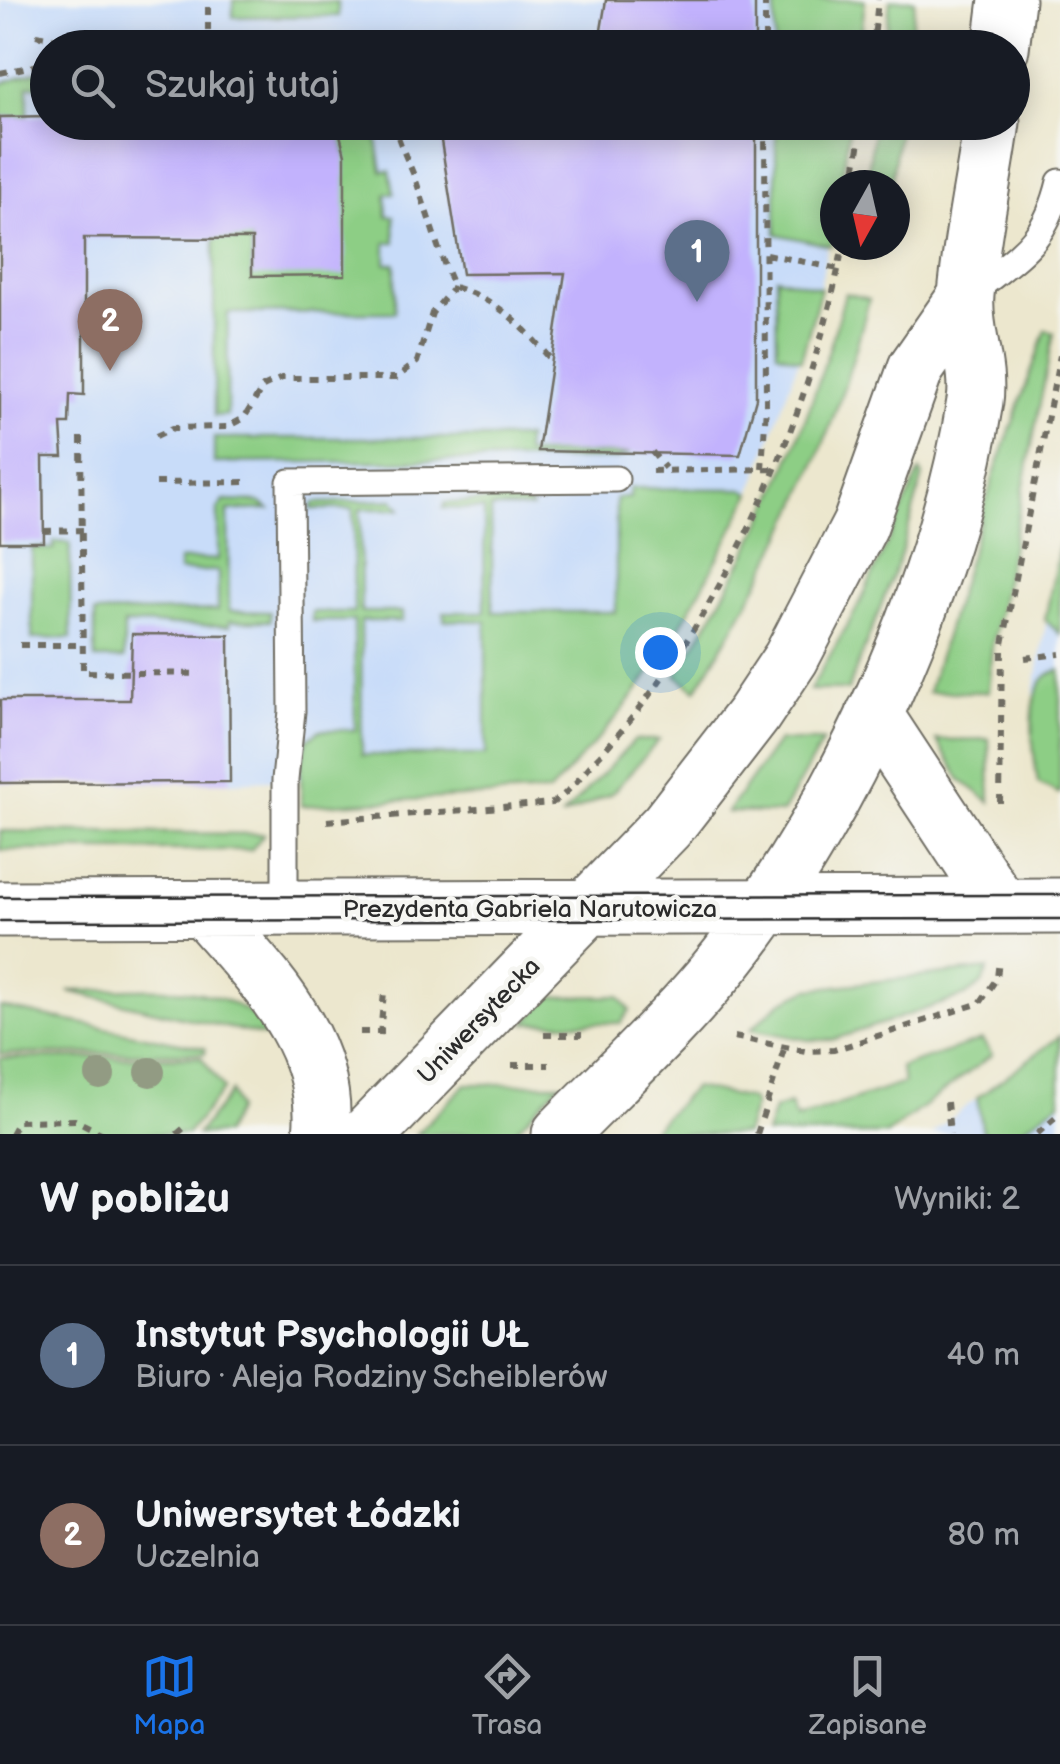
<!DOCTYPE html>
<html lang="pl">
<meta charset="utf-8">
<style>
:root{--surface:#171b24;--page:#20242c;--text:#f1f3f6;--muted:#9ea1a6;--line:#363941;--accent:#1a73e8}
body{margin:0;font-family:"Balsamiq Sans",sans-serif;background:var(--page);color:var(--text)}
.compass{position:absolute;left:820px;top:170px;width:90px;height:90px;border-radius:50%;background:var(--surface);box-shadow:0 5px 25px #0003;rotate:188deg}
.you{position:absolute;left:660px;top:652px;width:35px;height:35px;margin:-25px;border:8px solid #fff;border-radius:50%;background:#1a73e8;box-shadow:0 0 0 15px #1a73e833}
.badge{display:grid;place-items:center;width:65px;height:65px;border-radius:50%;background:var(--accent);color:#fff;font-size:32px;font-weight:700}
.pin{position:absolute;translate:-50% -82px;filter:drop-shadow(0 2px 5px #0008)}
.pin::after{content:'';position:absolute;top:52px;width:35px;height:30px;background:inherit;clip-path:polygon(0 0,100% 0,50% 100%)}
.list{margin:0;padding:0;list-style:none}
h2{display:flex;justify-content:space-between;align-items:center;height:130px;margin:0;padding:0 40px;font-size:42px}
h2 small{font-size:32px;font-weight:400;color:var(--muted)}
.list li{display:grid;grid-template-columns:65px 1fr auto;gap:30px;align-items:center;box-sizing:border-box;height:180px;padding:0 40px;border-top:2px solid var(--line)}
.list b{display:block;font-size:38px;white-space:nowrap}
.list p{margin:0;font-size:32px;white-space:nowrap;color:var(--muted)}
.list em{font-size:32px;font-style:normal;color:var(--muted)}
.icon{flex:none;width:55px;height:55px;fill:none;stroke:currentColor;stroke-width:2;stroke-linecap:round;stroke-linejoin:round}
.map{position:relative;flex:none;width:1060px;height:1134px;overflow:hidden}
.search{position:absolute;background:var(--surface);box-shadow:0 5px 25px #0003;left:30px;right:30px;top:30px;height:110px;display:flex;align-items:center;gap:25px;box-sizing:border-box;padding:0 35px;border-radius:55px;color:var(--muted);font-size:38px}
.sheet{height:490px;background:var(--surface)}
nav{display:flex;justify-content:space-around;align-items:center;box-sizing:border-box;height:140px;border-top:2px solid var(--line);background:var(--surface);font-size:28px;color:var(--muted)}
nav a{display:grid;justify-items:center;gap:5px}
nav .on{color:var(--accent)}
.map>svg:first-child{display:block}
.built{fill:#c8dcf9}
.green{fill:#8dce85;stroke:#5c7c58;stroke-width:2.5}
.building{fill:#c2b2fd}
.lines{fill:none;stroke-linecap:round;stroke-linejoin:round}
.lane-casing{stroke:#6f6d64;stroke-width:29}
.secondary-casing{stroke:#6f6d64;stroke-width:59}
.path{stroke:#6f6d64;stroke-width:6;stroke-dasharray:8 8;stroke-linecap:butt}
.lane{stroke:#fff;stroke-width:25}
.secondary{stroke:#fff;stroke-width:55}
.tram{stroke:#2b2b2b;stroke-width:2.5}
.tree{fill:#929b83}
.labels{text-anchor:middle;stroke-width:9;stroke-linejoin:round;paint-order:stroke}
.street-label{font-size:25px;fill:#2b2b2b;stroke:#f6f6f2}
</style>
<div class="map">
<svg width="1060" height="1134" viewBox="0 0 1060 1134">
<rect width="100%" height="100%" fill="#f6f6f2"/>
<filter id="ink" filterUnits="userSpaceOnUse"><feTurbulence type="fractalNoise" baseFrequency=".01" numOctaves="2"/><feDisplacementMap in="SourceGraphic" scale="20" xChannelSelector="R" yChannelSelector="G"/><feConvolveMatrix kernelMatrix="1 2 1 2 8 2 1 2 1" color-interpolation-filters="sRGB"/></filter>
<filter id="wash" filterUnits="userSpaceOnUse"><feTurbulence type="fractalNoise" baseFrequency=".0048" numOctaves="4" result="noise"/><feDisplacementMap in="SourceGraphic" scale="40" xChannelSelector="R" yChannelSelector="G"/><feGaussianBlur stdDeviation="2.25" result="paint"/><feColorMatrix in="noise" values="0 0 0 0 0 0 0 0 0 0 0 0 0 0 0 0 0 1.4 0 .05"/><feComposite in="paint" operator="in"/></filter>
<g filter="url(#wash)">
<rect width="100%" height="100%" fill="#ece7ce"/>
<path class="built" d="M 0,0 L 865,0 L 860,47 L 48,48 L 48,122 L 850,123 L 815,314 L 751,493 L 743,489 L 631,488 L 631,594 L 566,723 L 454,771 L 230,782 L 0,783 Z
M 1060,542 L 1060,793 L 1058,793 L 1038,783 L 1034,692 Z
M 1060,1036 L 1060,1134 L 931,1134 L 977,1098 Z"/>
<path class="green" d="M 233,0 L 338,2 L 338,16 L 233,17 Z
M 775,0 L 865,0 L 860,47 L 775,47 Z
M 890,0 L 915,0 L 910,47 L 885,47 Z
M 47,69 L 47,86 L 28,86 L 28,117 L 0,117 L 0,84 Z
M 875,122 L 900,123 L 891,185 L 866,185 Z
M 335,123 L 382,123 L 384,132 L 376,135 L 382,171 L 390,171 L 394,193 L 386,194 L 387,216 L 394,216 L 395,242 L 386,243 L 386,264 L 395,264 L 395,312 L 228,313 L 227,415 L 214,416 L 214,239 L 252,225 L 252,275 L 345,155 Z
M 776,123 L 850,123 L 841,185 L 835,185 L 831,246 L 776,234 Z
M 776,277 L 821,288 L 801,360 L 777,352 Z
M 845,293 L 869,299 C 835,441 774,566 696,690 L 676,675 C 753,555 809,432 845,293 Z
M 1046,330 L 1054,333 L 992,647 L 988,692 L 928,692 L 994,475 Z
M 214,438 L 526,438 L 525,454 L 630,454 L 616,459 L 214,463 Z
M 920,471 L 923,476 L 900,557 L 848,690 L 810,690 L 859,605 Z
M 630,488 L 743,489 L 751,493 C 713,570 671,651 616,718 C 595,744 571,768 549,792 L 301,806 L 301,764 L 308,739 L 320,730 L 355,730 L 354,621 L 312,621 L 312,612 L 354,612 L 353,509 L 311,509 L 314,503 L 394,500 L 401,509 L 360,509 L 361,612 L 402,612 L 402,621 L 361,621 L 362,755 L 486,755 L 486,621 L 444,620 L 444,612 L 485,612 L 484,509 L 443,508 L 445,503 L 524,499 L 532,508 L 491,508 L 493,612 L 616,612 L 616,498 L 630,498 Z
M 224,501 L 259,502 L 269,509 L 228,511 L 229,611 L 270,612 L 270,621 L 229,621 L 229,626 L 124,624 L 124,659 L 95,659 L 95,613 L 218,610 L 218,571 L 179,571 L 179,560 L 218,559 L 218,510 Z
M 54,542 L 70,543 L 71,638 L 32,639 L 32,548 L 54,549 Z
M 1060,542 L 1060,634 L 1045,620 Z
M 1060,670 L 1060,793 L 1058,793 L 1038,783 C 1033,753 1021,677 1060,670 Z
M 989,739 L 990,802 L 961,780 L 936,740 Z
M 635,740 L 659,740 L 612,793 L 561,817 Z
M 778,741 L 823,741 L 782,813 L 727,812 Z
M 0,831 L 264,834 L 251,850 L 0,850 Z
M 988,969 L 982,984 L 965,996 L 832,1040 L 808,1040 L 751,1029 L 781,1002 L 809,989 Z
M 68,991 C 135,991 231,973 273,1038 Z
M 619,996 L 630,1010 L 621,1023 L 525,1023 L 550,997 Z
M 0,1007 L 205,1048 L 205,1053 L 0,1054 Z
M 1060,1036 L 1060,1102 L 1015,1134 L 983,1134 L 977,1098 Z
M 982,1040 L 992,1055 L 887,1134 L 766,1134 L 774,1109 L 790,1104 L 796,1119 L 904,1083 L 900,1067 Z
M 201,1057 L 224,1089 L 187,1134 L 0,1134 L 0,1058 Z
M 466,1084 L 560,1084 L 512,1134 L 416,1134 Z
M 694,1087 L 751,1099 L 754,1105 L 745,1134 L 648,1134 Z
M 231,1092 L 237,1109 L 224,1134 L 197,1134 Z"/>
<g id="blocks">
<path class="building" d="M 606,0 L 755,0 L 755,48 L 598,48 Z
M 48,116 L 48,122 L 337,122 L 345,155 L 345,275 L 252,276 L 252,239 L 84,238 L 84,395 L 70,394 L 69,424 L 61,424 L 63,457 L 43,457 L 44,542 L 0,542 L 0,117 Z
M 438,122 L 756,122 L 756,398 L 740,455 L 538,451 L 565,273 L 462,274 Z
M 132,634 L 229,635 L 230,782 L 0,783 L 0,700 L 130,700 Z"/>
</g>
</g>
<g filter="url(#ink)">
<use href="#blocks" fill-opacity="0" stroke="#6f6d64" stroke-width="2.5"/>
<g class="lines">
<defs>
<path id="lane" d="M 973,292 C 1020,253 1045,244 1060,182
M 285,909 L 285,780 L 292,711 L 290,482 L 616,479"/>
<path id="secondary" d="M 1001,48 L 1007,0
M 874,714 L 1000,905
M 0,909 L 1060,906
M 204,909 C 260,975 332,1041 321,1134
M 368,1134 L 667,826 L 753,715 L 791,658 L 860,525 L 916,368 L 965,298
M 560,1134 C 617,1076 677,1021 727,958 C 844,811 946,587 975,401 C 980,367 963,330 966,295 C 971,238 984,180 992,122"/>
</defs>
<use href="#lane" class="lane-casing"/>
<use href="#secondary" class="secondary-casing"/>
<path class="path" d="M 765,0 L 765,48
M 36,35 L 92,46 L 361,48
M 208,47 L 208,0
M 873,48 L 878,0
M 0,73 L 48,63
M 394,122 C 399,147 412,166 419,190 C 431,223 439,255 454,287 C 499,300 523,326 552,361
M 853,185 L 863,122
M 766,254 L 838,269
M 156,436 L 173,428 L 227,427 L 244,418 L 263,387 L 282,378 L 396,378 L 417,362 L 432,313 L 454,287
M 81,437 L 83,672 L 200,674
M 652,452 L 665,468
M 762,469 L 766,406 L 765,122
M 652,471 L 775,469
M 156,483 L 248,482
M 44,531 L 83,530
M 20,645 L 83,645
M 1025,658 L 1060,654
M 1000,803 L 1002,649 L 1060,355
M 327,821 L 552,803 C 570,793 585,770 600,755 C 720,625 811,417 843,245
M 360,1032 L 387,1032
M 380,1035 L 384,992
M 544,1035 L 582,1035
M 734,1037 L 806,1051 L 834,1050 L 980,1003 L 997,978 L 999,960
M 512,1065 L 549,1065
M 947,1102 L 950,1134
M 11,1134 L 18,1121 L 75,1120 L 103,1134
M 177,1134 L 185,1127
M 757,1134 L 785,1046
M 1037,1134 L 1060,1114"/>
<use href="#lane" class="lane"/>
<use href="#secondary" class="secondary"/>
<path class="tram" d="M 0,897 L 1060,895
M 0,921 L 1060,919"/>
</g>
<g class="tree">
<circle cx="150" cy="1072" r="15"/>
<circle cx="100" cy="1075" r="15"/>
</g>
</g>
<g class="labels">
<g class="street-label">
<text x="530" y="917">Prezydenta Gabriela Narutowicza</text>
<text transform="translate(478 1020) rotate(-46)" y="9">Uniwersytecka</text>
</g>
</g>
</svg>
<svg class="compass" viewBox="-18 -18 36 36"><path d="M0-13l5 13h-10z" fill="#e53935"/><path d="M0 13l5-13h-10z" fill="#9ea1a6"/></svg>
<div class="you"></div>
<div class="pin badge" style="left:697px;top:302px;background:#5c6f8a">1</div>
<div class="pin badge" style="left:110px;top:371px;background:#8d6e63">2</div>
<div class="search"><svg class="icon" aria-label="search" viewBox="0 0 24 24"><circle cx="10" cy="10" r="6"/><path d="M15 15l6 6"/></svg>Szukaj tutaj</div>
</div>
<section class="sheet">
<h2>W pobliżu<small>Wyniki: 2</small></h2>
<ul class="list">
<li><span class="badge" style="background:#5c6f8a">1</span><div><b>Instytut Psychologii UŁ</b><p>Biuro · Aleja Rodziny Scheiblerów</p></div><em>40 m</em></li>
<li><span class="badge" style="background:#8d6e63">2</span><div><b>Uniwersytet Łódzki</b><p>Uczelnia</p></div><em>80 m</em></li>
</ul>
</section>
<nav>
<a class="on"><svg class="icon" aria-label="map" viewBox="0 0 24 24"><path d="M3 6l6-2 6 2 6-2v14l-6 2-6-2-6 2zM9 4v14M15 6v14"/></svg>Mapa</a>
<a><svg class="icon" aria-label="directions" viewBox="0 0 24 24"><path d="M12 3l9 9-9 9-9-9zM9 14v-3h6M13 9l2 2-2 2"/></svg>Trasa</a>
<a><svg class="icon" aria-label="saved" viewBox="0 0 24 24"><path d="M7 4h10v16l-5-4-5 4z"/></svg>Zapisane</a>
</nav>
